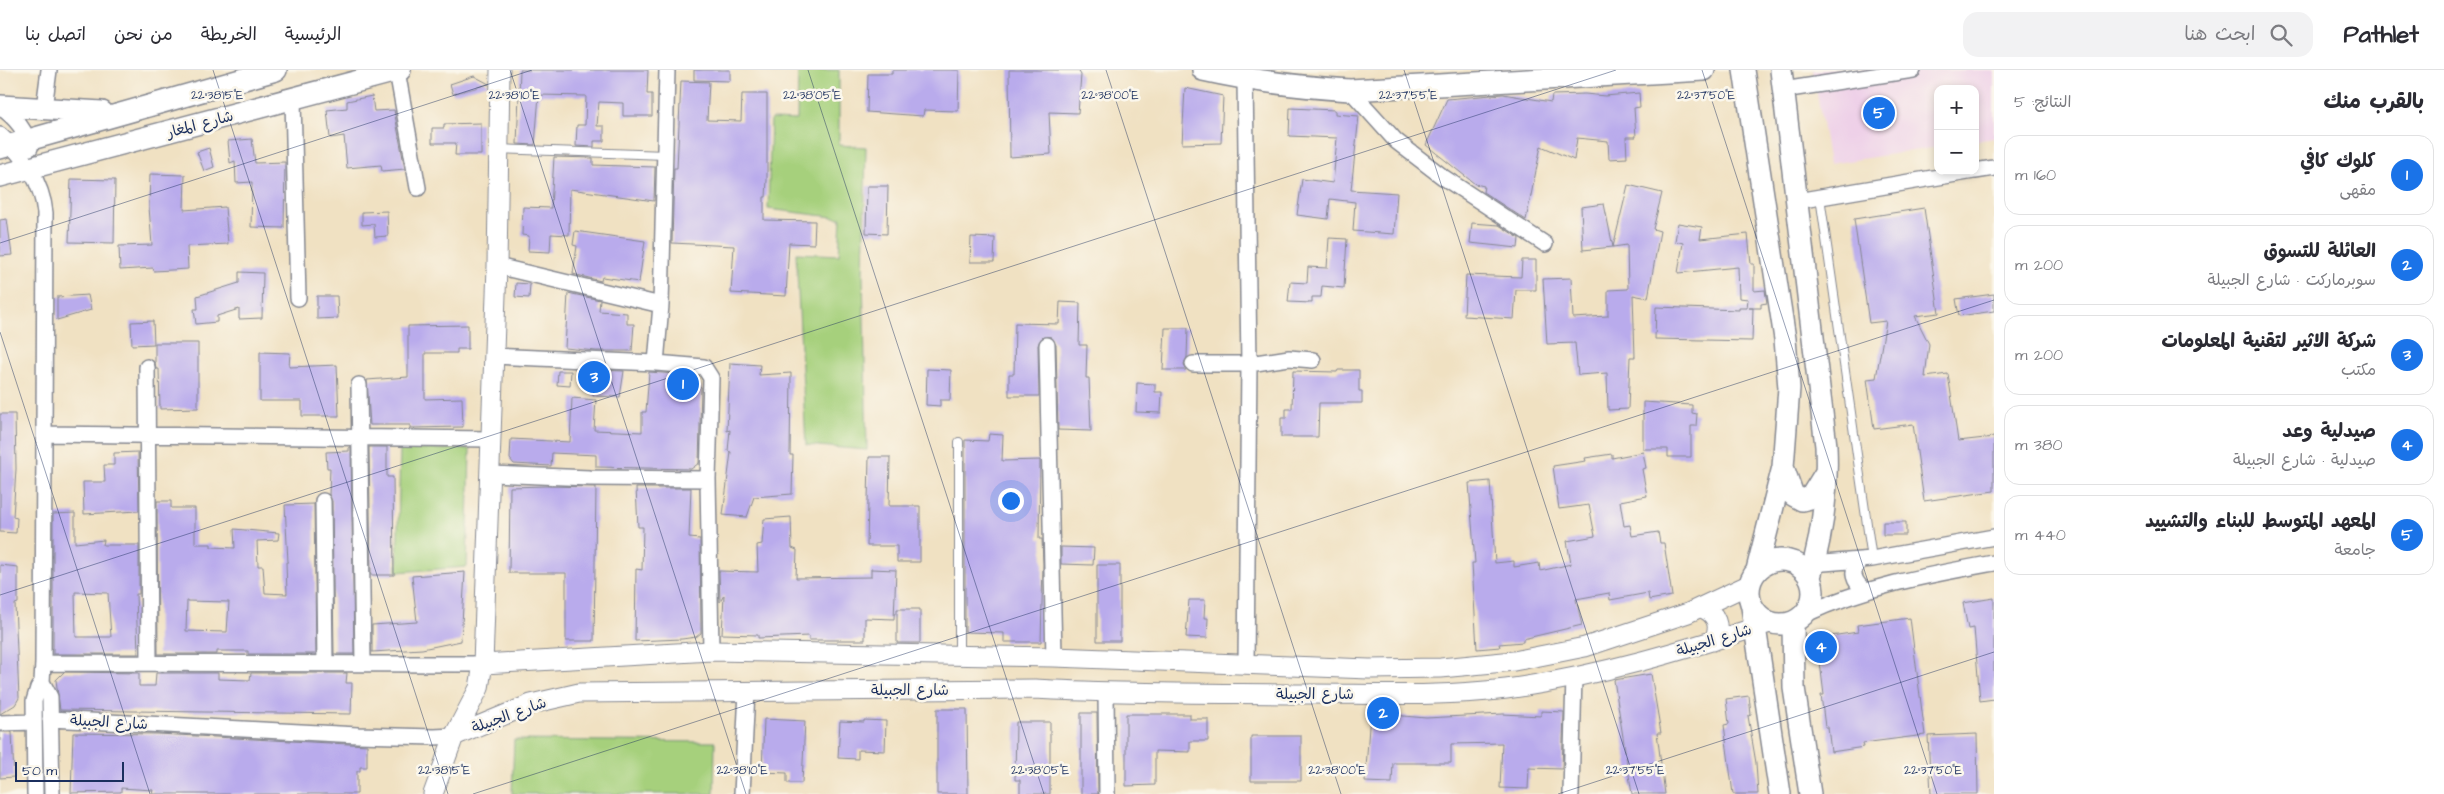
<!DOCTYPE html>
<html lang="ar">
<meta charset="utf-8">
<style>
:root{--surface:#fff;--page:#f2f2f3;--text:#2b2b33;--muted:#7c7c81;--line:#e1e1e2;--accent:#1a73e8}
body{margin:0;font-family:"Architects Daughter","Playpen Sans Arabic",sans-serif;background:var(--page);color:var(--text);direction:rtl}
.controls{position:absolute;right:15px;top:15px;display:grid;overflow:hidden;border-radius:10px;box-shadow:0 2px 8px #0003}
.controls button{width:45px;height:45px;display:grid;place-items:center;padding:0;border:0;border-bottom:1px solid var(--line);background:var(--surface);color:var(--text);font:25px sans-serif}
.scale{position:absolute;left:15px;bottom:12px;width:109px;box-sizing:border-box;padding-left:5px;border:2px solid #1b2f5e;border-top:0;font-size:14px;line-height:18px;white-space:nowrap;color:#1b2f5e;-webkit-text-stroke:4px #fbf7ec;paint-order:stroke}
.you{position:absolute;left:1010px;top:430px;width:18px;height:18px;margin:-12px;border:4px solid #fff;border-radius:50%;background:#1a73e8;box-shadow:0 0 0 8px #1a73e833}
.badge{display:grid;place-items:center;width:32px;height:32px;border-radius:50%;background:var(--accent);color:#fff;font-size:16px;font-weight:700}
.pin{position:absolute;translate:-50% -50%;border:2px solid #fff;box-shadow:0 1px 5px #0006}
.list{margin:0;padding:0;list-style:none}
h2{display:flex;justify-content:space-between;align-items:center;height:65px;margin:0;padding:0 20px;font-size:21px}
h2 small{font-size:16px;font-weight:400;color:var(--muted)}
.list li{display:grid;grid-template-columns:32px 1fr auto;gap:15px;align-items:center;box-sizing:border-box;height:80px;margin:0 10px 10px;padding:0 10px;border:1px solid var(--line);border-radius:15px}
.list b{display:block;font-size:19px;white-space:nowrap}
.list p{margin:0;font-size:16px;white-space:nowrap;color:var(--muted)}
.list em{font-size:16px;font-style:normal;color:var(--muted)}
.icon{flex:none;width:28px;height:28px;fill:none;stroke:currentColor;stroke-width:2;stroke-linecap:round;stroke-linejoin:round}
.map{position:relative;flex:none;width:1994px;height:724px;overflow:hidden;direction:ltr}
header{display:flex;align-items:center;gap:30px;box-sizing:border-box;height:70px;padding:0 25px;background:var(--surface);border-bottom:1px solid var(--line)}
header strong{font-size:24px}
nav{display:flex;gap:28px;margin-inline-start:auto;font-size:18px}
.search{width:350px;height:45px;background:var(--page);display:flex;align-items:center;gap:12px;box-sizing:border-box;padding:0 18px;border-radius:15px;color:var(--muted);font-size:19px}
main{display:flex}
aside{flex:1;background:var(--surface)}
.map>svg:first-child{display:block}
.built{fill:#eed0e8}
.green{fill:#a6d07c;stroke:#60806d}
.building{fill:#b9abec;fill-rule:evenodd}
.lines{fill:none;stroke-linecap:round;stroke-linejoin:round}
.service-casing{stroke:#868890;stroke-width:10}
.minor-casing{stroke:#868890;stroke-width:18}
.tertiary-casing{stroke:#868890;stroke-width:21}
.secondary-casing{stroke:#868890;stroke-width:24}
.service{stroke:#fff;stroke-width:8}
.minor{stroke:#fff;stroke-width:15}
.tertiary{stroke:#fff;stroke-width:19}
.secondary{stroke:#fff;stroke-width:21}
.ticks{fill:none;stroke:#1b2f5e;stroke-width:1;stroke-opacity:0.45}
.labels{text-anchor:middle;stroke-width:5;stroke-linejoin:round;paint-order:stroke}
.street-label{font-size:15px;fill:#1b2f5e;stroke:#fbf7ec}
.ticks-label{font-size:12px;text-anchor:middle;fill:#1b2f5e;stroke:#fbf7ec;stroke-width:5;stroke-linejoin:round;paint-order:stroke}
</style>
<header>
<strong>Pathlet</strong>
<div class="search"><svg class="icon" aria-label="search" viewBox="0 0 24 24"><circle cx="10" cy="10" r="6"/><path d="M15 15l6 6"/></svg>ابحث هنا</div>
<nav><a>الرئيسية</a><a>الخريطة</a><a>من نحن</a><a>اتصل بنا</a></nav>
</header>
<main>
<aside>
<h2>بالقرب منك<small>النتائج: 5</small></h2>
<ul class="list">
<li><span class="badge">1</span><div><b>كلوك كافي</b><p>مقهى</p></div><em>160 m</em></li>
<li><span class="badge">2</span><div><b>العائلة للتسوق</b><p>سوبرماركت · شارع الجبيلة</p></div><em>200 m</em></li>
<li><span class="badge">3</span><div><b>شركة الاثير لتقنية المعلومات</b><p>مكتب</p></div><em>200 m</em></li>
<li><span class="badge">4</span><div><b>صيدلية وعد</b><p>صيدلية · شارع الجبيلة</p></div><em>380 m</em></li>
<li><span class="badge">5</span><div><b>المعهد المتوسط للبناء والتشييد</b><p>جامعة</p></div><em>440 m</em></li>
</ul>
</aside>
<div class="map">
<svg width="1994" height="724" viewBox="0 0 1994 724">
<rect width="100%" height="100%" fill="#fbf7ec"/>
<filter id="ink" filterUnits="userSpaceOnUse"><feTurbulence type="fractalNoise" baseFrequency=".02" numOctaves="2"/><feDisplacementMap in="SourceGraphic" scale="10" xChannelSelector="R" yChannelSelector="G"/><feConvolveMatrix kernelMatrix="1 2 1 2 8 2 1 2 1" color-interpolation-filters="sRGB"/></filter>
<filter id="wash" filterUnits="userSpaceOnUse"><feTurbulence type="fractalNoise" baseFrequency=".0096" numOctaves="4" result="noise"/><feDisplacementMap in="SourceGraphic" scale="20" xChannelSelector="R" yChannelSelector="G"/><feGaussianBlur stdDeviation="1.12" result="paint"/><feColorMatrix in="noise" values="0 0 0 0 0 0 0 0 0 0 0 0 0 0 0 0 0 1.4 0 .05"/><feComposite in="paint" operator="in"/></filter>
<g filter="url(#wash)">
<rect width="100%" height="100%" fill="#f0e1c2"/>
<path class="built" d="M 1813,0 L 1994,0 L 1994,68 L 1975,71 L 1975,19 L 1938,19 L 1938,77 L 1829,94 Z"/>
<path class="green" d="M 798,0 L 839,0 L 839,75 L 866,77 L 863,205 L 867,380 L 806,375 L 796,183 L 839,185 L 841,148 L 768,139 L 771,49 L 797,50 Z
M 400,379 L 470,379 L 467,497 L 397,502 Z
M 514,670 L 715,672 L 714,724 L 512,724 Z"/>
<g id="blocks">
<path class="building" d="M 520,0 L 648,0 L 647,24 L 652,24 L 652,46 L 623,46 L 623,33 L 599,32 L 597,56 L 604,56 L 604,71 L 594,71 L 594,77 L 576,76 L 577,55 L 585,55 L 586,26 L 539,25 L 535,75 L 517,74 Z
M 694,0 L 730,0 L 730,11 L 694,10 Z
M 892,0 L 959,0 L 958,41 L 924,40 L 923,46 L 867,42 L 868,4 L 892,4 Z
M 1009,0 L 1078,0 L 1081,5 L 1078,43 L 1049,42 L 1051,84 L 1010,87 Z
M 474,6 L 489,14 L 453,24 L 450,14 Z
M 681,11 L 709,12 L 707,50 L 741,51 L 742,24 L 767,24 L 767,110 L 766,127 L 764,127 L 764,150 L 815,151 L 814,174 L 789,173 L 786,226 L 731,223 L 734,176 L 672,173 L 674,98 L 677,98 Z
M 1185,18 L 1223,26 L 1221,73 L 1182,74 Z
M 1639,23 L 1640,37 L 1634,38 L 1636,67 L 1626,67 L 1627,88 L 1609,89 L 1608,71 L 1577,68 L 1574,90 L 1541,76 L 1526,150 L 1483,122 L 1484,116 L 1475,114 L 1426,75 L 1447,29 L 1503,24 L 1551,32 L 1552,25 L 1585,24 L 1605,26 Z
M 372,26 L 374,41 L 394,40 L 405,99 L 382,101 L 381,95 L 347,98 L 344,66 L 330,68 L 327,40 L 347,38 L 347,31 Z
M 1290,38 L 1335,40 L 1335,44 L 1359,46 L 1351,120 L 1397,123 L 1394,164 L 1353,161 L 1355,132 L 1330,129 L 1328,149 L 1297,145 L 1302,109 L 1333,113 L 1337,68 L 1289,66 Z
M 481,53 L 481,85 L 455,85 L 456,73 L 432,73 L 432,58 L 444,58 L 444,54 Z
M 252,69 L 255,93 L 285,92 L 284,158 L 251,157 L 252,112 L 236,113 L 235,91 L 230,93 L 228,71 Z
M 209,78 L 214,97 L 204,101 L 197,82 Z
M 554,87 L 593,88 L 593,95 L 655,97 L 654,131 L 570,119 L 569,165 L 551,164 L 550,182 L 528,181 L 529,166 L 522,165 L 523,137 L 551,138 Z
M 150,104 L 185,105 L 184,140 L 225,137 L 228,174 L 187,176 L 188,199 L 154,201 L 153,198 L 120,200 L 119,176 L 152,175 L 149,137 Z
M 71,109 L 115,110 L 114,173 L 69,172 Z
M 1628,115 L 1662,123 L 1653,159 L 1660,161 L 1648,228 L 1633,225 L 1635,287 L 1630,287 L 1628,339 L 1608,340 L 1607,303 L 1578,305 L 1575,273 L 1547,274 L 1543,209 L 1571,208 L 1573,248 L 1608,246 L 1608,220 L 1628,219 L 1627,175 L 1613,177 Z
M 867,116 L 888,116 L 887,164 L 866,163 Z
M 1604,134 L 1613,177 L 1583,180 L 1581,137 Z
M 1924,138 L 1939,243 L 1915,246 L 1929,274 L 1925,307 L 1948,304 L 1958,371 L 1994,367 L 1994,421 L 1924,431 L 1913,354 L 1874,359 L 1867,309 L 1876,308 L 1886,251 L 1869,253 L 1854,149 Z
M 387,141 L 388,166 L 375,167 L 374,154 L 362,155 L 362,142 Z
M 7,149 L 12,185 L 0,186 L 0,150 Z
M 1472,153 L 1499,155 L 1519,168 L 1518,178 L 1470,173 Z
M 1678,153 L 1702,157 L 1700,169 L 1748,164 L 1751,194 L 1754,194 L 1754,221 L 1765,220 L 1767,233 L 1761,234 L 1761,238 L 1749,238 L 1753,238 L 1752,271 L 1655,269 L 1656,237 L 1739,240 L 1739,238 L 1747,238 L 1748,229 L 1739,228 L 1738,197 L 1678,203 L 1683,173 L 1675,171 Z
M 575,161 L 645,171 L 639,212 L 602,207 L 601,211 L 573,204 L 577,176 L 573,175 Z
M 971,167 L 995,168 L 994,192 L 970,192 Z
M 1329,168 L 1347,169 L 1344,218 L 1322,216 L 1321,227 L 1312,227 L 1312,233 L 1288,232 L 1290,212 L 1307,213 L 1308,197 L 1327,198 Z
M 1522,190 L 1536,190 L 1536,220 L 1516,220 L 1514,249 L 1464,246 L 1466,205 L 1521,207 Z
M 239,202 L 263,203 L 262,248 L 239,249 L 239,239 L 217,246 L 217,252 L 196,254 L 194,239 L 198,239 L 197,226 L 239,213 Z
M 516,213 L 530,214 L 529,228 L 515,227 Z
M 568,223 L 600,230 L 599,241 L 627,243 L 627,254 L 634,254 L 632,281 L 596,281 L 565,278 Z
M 1994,224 L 1994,241 L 1959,246 L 1956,229 Z
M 88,225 L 91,240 L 57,250 L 57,227 Z
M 317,226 L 337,226 L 338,248 L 317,249 Z
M 1060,232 L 1080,233 L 1079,275 L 1087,275 L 1086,308 L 1089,308 L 1091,361 L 1058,360 L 1056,275 L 1051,267 L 1043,267 L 1038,275 L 1039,326 L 1009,326 L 1009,304 L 1014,304 L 1015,253 L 1059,254 Z
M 153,251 L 154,274 L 132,275 L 131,252 Z
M 468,255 L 468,279 L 457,279 L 457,283 L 425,283 L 425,329 L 462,328 L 463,357 L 410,358 L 410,355 L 370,355 L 367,310 L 408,307 L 408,256 Z
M 1165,258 L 1188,258 L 1187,287 L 1184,294 L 1186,300 L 1163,300 Z
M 155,273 L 198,273 L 198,338 L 160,339 L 159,299 L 156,299 L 155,292 Z
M 260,282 L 290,283 L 289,297 L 337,295 L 339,346 L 302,346 L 302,331 L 260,331 Z
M 730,293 L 760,295 L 759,305 L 791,303 L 790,385 L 793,385 L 792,424 L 754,427 L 747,447 L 723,445 L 731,382 L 728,381 L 730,360 L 727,361 Z
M 927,299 L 951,300 L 950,330 L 940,330 L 940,336 L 926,335 Z
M 595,300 L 624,301 L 620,327 L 593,326 Z
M 1338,300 L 1359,300 L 1359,321 L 1362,321 L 1362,333 L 1319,333 L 1318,367 L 1281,367 L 1281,348 L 1286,348 L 1286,339 L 1292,339 L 1293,301 L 1337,302 Z
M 558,301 L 571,301 L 570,316 L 557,315 Z
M 649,302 L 690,305 L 689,310 L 701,317 L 699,393 L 691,399 L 596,397 L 596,385 L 552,383 L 551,396 L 514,394 L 510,389 L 511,369 L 570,372 L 572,328 L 596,330 L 594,360 L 642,362 L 642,342 L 646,342 Z
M 1137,313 L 1155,314 L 1155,322 L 1162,322 L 1161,343 L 1136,342 Z
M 1643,332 L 1692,335 L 1692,343 L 1697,344 L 1696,356 L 1691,356 L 1691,387 L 1668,387 L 1668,379 L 1643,379 Z
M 0,344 L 15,344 L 16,399 L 13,447 L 17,448 L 16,463 L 0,462 Z
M 989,364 L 1003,365 L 1002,391 L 1040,390 L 1039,469 L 1042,469 L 1043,494 L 1041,572 L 1004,572 L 1004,563 L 965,562 L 965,370 L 988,371 Z
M 349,377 L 351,377 L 354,584 L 334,584 L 332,431 L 329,425 L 330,398 L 327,398 L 326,382 L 349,381 Z
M 369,377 L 387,377 L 387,407 L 393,407 L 394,505 L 371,505 Z
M 138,382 L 139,441 L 84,444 L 83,412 L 105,412 L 104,395 L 114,395 L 114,383 Z
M 1643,382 L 1646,398 L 1642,399 L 1647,426 L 1620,431 L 1624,456 L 1630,455 L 1632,466 L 1658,462 L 1660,473 L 1664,473 L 1672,526 L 1649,530 L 1648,523 L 1610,530 L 1609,523 L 1576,529 L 1582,555 L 1523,569 L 1523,572 L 1499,574 L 1500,577 L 1477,579 L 1472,493 L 1475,493 L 1469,413 L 1490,411 L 1495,493 L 1514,491 L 1514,497 L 1539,493 L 1540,501 L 1571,494 L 1567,471 L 1595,466 L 1589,435 L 1559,439 L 1553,396 L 1586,391 L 1585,388 L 1612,384 L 1612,388 Z
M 869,387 L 890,387 L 889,436 L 920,436 L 920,492 L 897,492 L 897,476 L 867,476 Z
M 546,416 L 596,417 L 594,571 L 566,571 L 566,503 L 509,503 L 510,417 Z
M 636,418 L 691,418 L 689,468 L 700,469 L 701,563 L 696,567 L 682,569 L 635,571 L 636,499 L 642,500 L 643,457 L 638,457 Z
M 157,431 L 171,431 L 171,438 L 195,438 L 195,474 L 211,474 L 211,477 L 235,478 L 234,459 L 279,463 L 278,470 L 257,471 L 258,496 L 263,496 L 265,523 L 287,524 L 286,492 L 288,492 L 285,435 L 314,434 L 316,584 L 248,584 L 248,581 L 217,581 L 217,584 L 158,584 ZM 187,531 L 229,532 L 227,562 L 186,561 Z
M 75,443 L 75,473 L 104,470 L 103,475 L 139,475 L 139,524 L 136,524 L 138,584 L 53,584 L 53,444 ZM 75,522 L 108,523 L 111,567 L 76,567 Z
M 791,447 L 792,478 L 797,480 L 796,508 L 871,507 L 871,499 L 896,500 L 894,549 L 865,548 L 865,570 L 809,570 L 809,566 L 758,568 L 758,565 L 722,564 L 724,525 L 720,532 L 719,501 L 758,502 L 757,475 L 762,474 L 764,449 Z
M 1883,452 L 1906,452 L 1906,465 L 1883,465 Z
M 1061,477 L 1094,478 L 1093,495 L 1061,494 Z
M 0,495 L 18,497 L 18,533 L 15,534 L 19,628 L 15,635 L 0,644 Z
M 1097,495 L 1120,495 L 1120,571 L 1097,571 Z
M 465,502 L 461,571 L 422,579 L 372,582 L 372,555 L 417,552 L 412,506 Z
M 1994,528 L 1994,629 L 1980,631 L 1974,558 L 1968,559 L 1963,533 Z
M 1189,530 L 1205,530 L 1204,548 L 1208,548 L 1207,568 L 1186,567 Z
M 897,539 L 920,539 L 920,573 L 897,573 Z
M 1910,548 L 1925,665 L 1863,673 L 1864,677 L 1831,682 L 1828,657 L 1825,657 L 1821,625 L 1824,625 L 1817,568 L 1858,562 L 1857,555 Z
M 64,602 L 139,603 L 139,616 L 155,616 L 156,603 L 218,603 L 218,609 L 250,610 L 251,603 L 347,603 L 346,613 L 352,613 L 351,644 L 60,640 L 56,610 Z
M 1651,604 L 1661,663 L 1657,663 L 1665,724 L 1632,724 L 1614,610 Z
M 1749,626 L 1751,645 L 1748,646 L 1756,693 L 1758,724 L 1733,724 L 1724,655 L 1729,654 L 1726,629 Z
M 937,639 L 967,639 L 968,724 L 937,724 Z
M 1541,641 L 1564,642 L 1562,699 L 1529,698 L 1528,719 L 1500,718 L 1502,673 L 1451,674 L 1451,693 L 1393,693 L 1392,713 L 1365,712 L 1370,643 L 1426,648 L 1503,644 L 1541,646 Z
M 1081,643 L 1097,643 L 1098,724 L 1081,724 Z
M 1126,644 L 1190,644 L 1190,649 L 1208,649 L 1208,671 L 1190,671 L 1190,682 L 1155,681 L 1155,715 L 1126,716 Z
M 764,649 L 805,651 L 802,713 L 787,713 L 787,703 L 762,702 Z
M 864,650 L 886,651 L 885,681 L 858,680 L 858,689 L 838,688 L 840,651 L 864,652 Z
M 1016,652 L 1050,652 L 1050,724 L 1020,724 L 1020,710 L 1015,710 Z
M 0,662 L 12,662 L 14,707 L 0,708 Z
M 73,663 L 158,664 L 367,675 L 367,697 L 360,697 L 360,701 L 357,701 L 357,724 L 152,724 L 153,720 L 121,718 L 121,722 L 71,723 Z
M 1977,664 L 1978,724 L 1931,724 L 1928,666 Z
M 1251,666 L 1301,666 L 1301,711 L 1251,711 Z"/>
</g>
</g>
<g filter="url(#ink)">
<use href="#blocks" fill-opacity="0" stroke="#868890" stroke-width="1"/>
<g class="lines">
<defs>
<path id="service" d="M 498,79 L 666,85
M 1820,127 L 1872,489
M 959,372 L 959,585"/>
<path id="minor" d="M 397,1 L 418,118
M 1245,10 L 1249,294 L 1246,594
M 1350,20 L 1396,71 L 1443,107 L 1545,174
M 1783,20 L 1913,0
M 293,30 L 298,228
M 0,37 C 15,47 26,60 30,78
M 44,38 L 49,0
M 0,65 C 23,85 42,112 45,143 L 43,593 L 42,612 L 38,618 L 34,631 L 35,724
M 1975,101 L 1994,98
M 1797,131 L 1974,101
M 497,196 L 661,235
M 1047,275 L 1054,587
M 493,286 L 656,293 L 704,297 L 711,308 L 708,409 L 711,581
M 656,293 L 661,235 L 667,0
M 1193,294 L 1249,294 L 1289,288 L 1313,290
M 147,297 L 149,593
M 359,315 L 363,593
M 44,364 L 491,369
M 491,404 L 590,408 L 708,409
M 323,431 L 325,593
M 1862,490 C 1848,500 1854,513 1866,521
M 1800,495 L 1872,489 L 1994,467
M 1806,544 C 1866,516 1929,505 1994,493
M 43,593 L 483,594
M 42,612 L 50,627 L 52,724
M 1106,623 L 1107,724
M 50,649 L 358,665 L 434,667 L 454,666
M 0,653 L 34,652
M 742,724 L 747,621
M 1571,724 L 1574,606"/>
<path id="tertiary" d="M 1701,538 C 1716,542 1722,557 1713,571
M 483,594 L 711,581 L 1054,587 L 1369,599 L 1441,598 L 1514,591 L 1585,577 L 1688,543 L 1750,514
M 454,666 L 531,634 L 579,623 L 1035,619 C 1126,624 1218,623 1310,624 C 1376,624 1441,627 1506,619 C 1596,607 1684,580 1770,553
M 433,724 L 454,666 L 479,618 L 483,594 L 497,196 L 500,0"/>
<path id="secondary" d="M 1203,0 C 1252,11 1300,17 1350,20 L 1704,0
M 1744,0 L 1785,269 L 1789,318 L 1783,397 L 1757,500
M 1781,0 L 1826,376 C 1828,421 1823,463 1810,507
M 0,36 L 102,42
M 0,78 L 276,0
M 0,106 L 400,0
M 1783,397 L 1793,425 L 1802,430 L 1810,428 L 1826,402
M1749 522a32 32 0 1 1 64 0a32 32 0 1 1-64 0Z
M 1752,537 L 1780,724
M 1793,553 L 1794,618 L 1810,724"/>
</defs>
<use href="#service" class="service-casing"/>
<use href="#minor" class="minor-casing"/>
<use href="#tertiary" class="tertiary-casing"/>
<use href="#secondary" class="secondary-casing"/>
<use href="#service" class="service"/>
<use href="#minor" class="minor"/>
<use href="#tertiary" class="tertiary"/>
<use href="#secondary" class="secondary"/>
</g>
</g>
<path class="ticks" d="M 213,0 L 448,724M 510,0 L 746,724M 808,0 L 1044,724M 1106,0 L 1341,724M 1404,0 L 1639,724M 1702,0 L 1937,724M 0,173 L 532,0M 0,262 L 150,724M 0,525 L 1616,0M 473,724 L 1994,230M 1558,724 L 1994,582"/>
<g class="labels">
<g class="street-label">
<text transform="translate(200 54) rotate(-15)" y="5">شارع المغار</text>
<text transform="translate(1714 570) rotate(-17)" y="5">شارع الجبيلة</text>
<text x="910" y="625">شارع الجبيلة</text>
<text x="1315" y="629">شارع الجبيلة</text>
<text transform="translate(509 645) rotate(-20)" y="5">شارع الجبيلة</text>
<text transform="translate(109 652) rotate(3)" y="5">شارع الجبيلة</text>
</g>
</g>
<g class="ticks-label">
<text x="217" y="29">22°38'15"E</text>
<text x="514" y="29">22°38'10"E</text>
<text x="812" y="29">22°38'05"E</text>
<text x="1110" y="29">22°38'00"E</text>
<text x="1408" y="29">22°37'55"E</text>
<text x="1706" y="29">22°37'50"E</text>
<text x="444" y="704">22°38'15"E</text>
<text x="742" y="704">22°38'10"E</text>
<text x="1040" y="704">22°38'05"E</text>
<text x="1337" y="704">22°38'00"E</text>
<text x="1635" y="704">22°37'55"E</text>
<text x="1933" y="704">22°37'50"E</text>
</g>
</svg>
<div class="controls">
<button>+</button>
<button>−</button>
</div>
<div class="scale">50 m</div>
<div class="you"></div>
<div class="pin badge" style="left:683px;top:314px">1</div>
<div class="pin badge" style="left:1383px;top:643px">2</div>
<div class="pin badge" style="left:594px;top:307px">3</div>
<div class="pin badge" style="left:1821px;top:577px">4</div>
<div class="pin badge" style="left:1879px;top:43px">5</div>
</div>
</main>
